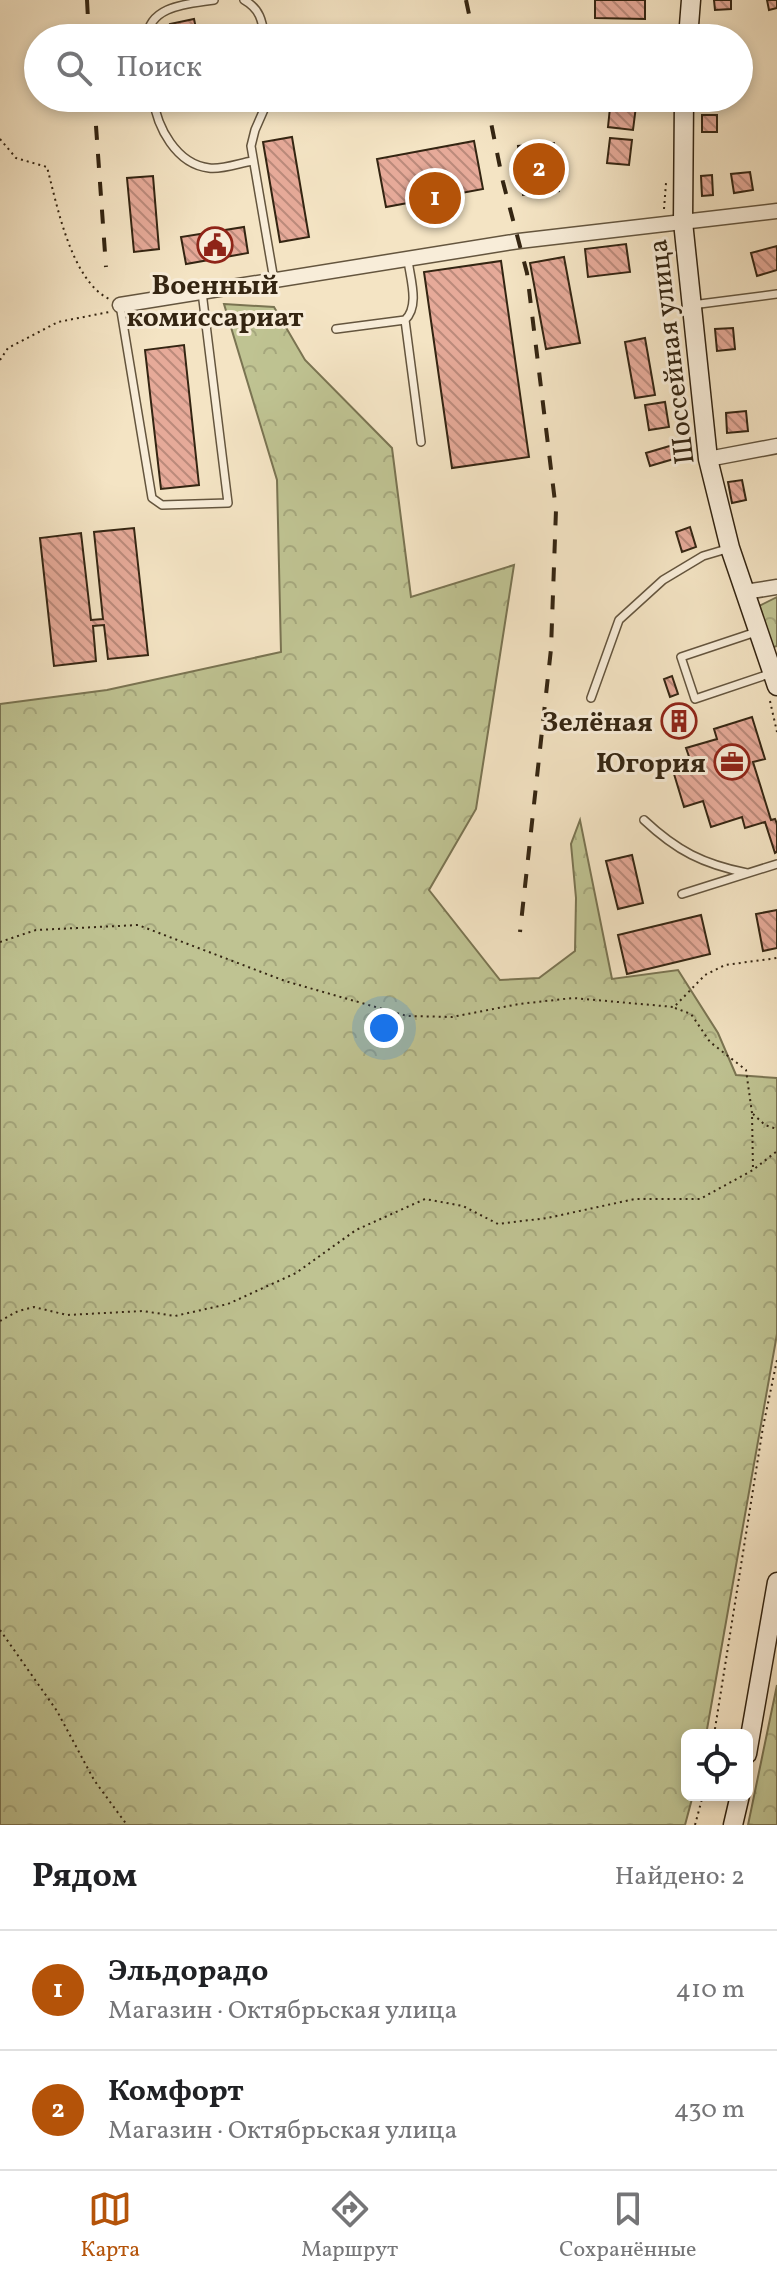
<!DOCTYPE html>
<html lang="ru">
<meta charset="utf-8">
<style>
:root{--surface:#fff;--page:#f6f6f6;--text:#202124;--muted:#757577;--line:#e0e0e0;--accent:#b45309}
body{margin:0;font-family:Vollkorn,serif;background:var(--page);color:var(--text)}
.controls{position:absolute;right:24px;bottom:24px;display:grid;overflow:hidden;border-radius:12px;box-shadow:0 4px 12px #0003}
.controls button{width:72px;height:72px;display:grid;place-items:center;padding:0;border:0;border-bottom:2px solid var(--line);background:var(--surface);color:var(--text);font:40px sans-serif}
.you{position:absolute;left:384px;top:1028px;width:28px;height:28px;margin:-20px;border:6px solid #fff;border-radius:50%;background:#1a73e8;box-shadow:0 0 0 12px #1a73e833}
.badge{display:grid;place-items:center;width:52px;height:52px;border-radius:50%;background:var(--accent);color:#fff;font-size:26px;font-weight:700}
.pin{position:absolute;translate:-50% -50%;border:4px solid #fff;box-shadow:0 2px 8px #0006}
.list{margin:0;padding:0;list-style:none}
h2{display:flex;justify-content:space-between;align-items:center;height:104px;margin:0;padding:0 32px;font-size:34px}
h2 small{font-size:26px;font-weight:400;color:var(--muted)}
.list li{display:grid;grid-template-columns:52px 1fr auto;gap:24px;align-items:center;box-sizing:border-box;height:120px;padding:0 32px;border-top:2px solid var(--line)}
.list b{display:block;font-size:30px;white-space:nowrap}
.list p{margin:0;font-size:26px;white-space:nowrap;color:var(--muted)}
.list em{font-size:26px;font-style:normal;color:var(--muted)}
.icon{flex:none;width:44px;height:44px;fill:none;stroke:currentColor;stroke-width:2;stroke-linecap:round;stroke-linejoin:round}
.map{position:relative;flex:none;width:777px;height:1825px;overflow:hidden}
.search{position:absolute;background:var(--surface);box-shadow:0 4px 12px #0003;left:24px;right:24px;top:24px;height:88px;display:flex;align-items:center;gap:20px;box-sizing:border-box;padding:0 28px;border-radius:44px;color:var(--muted);font-size:30px}
.sheet{height:344px;background:var(--surface)}
nav{display:flex;justify-content:space-around;align-items:center;box-sizing:border-box;height:112px;border-top:2px solid var(--line);background:var(--surface);font-size:22px;color:var(--muted)}
nav a{display:grid;justify-items:center;gap:4px}
nav .on{color:var(--accent)}
.map>svg:first-child{display:block}
.forest{fill:url(#forest-crowns);stroke:#7a7452;stroke-width:2}
.building{fill:url(#building-back-hatch);stroke:#342512;stroke-width:2}
.lines{fill:none;stroke-linecap:round;stroke-linejoin:round}
.service-casing{stroke:#64553e;stroke-width:10}
.minor-casing{stroke:#64553e;stroke-width:17}
.secondary-casing{stroke:#342512;stroke-width:21}
.path{stroke:#342512;stroke-width:2;stroke-dasharray:2 4;stroke-linecap:butt}
.service{stroke:#f8edd9;stroke-width:7}
.minor{stroke:#f8edd9;stroke-width:14}
.secondary{stroke:#f8edd9;stroke-width:18}
.rail{stroke:#342512;stroke-width:4;stroke-dasharray:14 14;stroke-linecap:butt}
.labels{text-anchor:middle;stroke-width:6;stroke-linejoin:round;paint-order:stroke}
.poi-label{font-size:28px;font-weight:bold;fill:#342512;stroke:#f8edd9;text-anchor:end}
.street-label{font-size:28px;fill:#342512;stroke:#f8edd9}
</style>
<div class="map">
<svg width="777" height="1825" viewBox="0 0 777 1825">
<defs>
<pattern id="forest-crowns" width="20" height="18" patternUnits="userSpaceOnUse" patternTransform="scale(2)"><rect width="20" height="18" fill="#bfc392"/><path d="M2 6a3 3 0 1 1 6 0M12 15a3 3 0 1 1 6 0" fill="none" stroke="#a5a77d"/></pattern>
<pattern id="building-back-hatch" width="6" height="6" patternUnits="userSpaceOnUse" patternTransform="scale(2)"><rect width="6" height="6" fill="#e6aa99"/><path d="M-1 5l2 2M0 0l6 6M5-1l2 2" fill="none" stroke="#bb8a7b"/></pattern>
</defs>
<rect width="100%" height="100%" fill="#f4e4c4"/>
<filter id="stains"><feTurbulence type="fractalNoise" baseFrequency=".0025" numOctaves="4"/><feColorMatrix values="0 0 0 0 .2 0 0 0 0 .09 0 0 0 0 .02 0 0 0 .5 -.17"/></filter>
<radialGradient id="worn" r=".72"><stop offset=".6" stop-color="#630" stop-opacity="0"/><stop offset="1" stop-color="#630" stop-opacity=".3"/></radialGradient>
<path class="forest" d="M 224,304 L 274,307 L 305,360 L 392,448 L 411,597 L 514,565 L 476,809 L 429,890 L 500,980 L 539,978 L 575,951 L 576,898 L 571,844 L 580,820 L 612,979 L 678,970 L 718,1033 L 736,1075 L 777,1078 L 777,1334 L 706,1735 L 687,1735 L 687,1795 L 693,1795 L 685,1825 L 0,1825 L 0,704 L 107,690 L 281,652 L 277,480 Z
M 777,597 L 777,646 L 771,648 L 759,606 Z
M 777,1685 L 777,1825 L 748,1825 Z"/>
<path class="building" d="M 595,0 L 645,0 L 645,19 L 595,18 Z
M 714,0 L 731,0 L 731,9 L 715,10 Z
M 767,0 L 777,0 L 777,8 L 769,10 Z
M 194,19 L 198,38 L 173,38 L 170,24 Z
M 708,29 L 727,30 L 726,38 L 708,38 Z
M 173,98 L 219,98 L 174,104 Z
M 611,98 L 637,98 L 633,130 L 608,127 Z
M 702,115 L 717,115 L 717,132 L 702,132 Z
M 292,137 L 309,237 L 280,242 L 263,142 Z
M 610,138 L 632,140 L 629,165 L 607,163 Z
M 474,141 L 483,189 L 386,207 L 377,159 Z
M 554,143 L 559,191 L 523,195 L 518,146 Z
M 750,172 L 753,190 L 734,193 L 731,174 Z
M 712,175 L 713,195 L 702,196 L 701,176 Z
M 153,176 L 159,249 L 134,252 L 127,178 Z
M 244,227 L 248,253 L 186,264 L 181,237 Z
M 626,244 L 630,272 L 588,277 L 585,249 Z
M 777,246 L 777,270 L 757,276 L 751,253 Z
M 564,257 L 580,343 L 546,349 L 530,263 Z
M 501,261 L 529,457 L 452,468 L 424,272 Z
M 733,328 L 735,349 L 717,351 L 715,329 Z
M 645,338 L 655,395 L 635,398 L 625,342 Z
M 184,345 L 199,485 L 161,489 L 145,350 Z
M 665,402 L 669,427 L 649,430 L 645,405 Z
M 746,411 L 748,431 L 727,433 L 726,413 Z
M 673,445 L 677,458 L 650,466 L 646,453 Z
M 742,480 L 746,500 L 732,503 L 728,482 Z
M 690,527 L 696,547 L 682,552 L 676,532 Z
M 134,528 L 148,655 L 108,659 L 104,625 L 93,626 L 96,661 L 54,666 L 40,538 L 81,533 L 91,620 L 103,619 L 94,532 Z
M 672,676 L 678,694 L 670,697 L 664,679 Z
M 685,712 L 689,723 L 673,729 L 668,718 Z
M 752,717 L 765,759 L 753,762 L 771,820 L 775,819 L 777,824 L 777,852 L 775,853 L 765,822 L 745,828 L 742,817 L 711,827 L 703,801 L 684,807 L 674,774 L 693,768 L 686,748 L 717,739 L 714,729 Z
M 632,855 L 643,903 L 618,909 L 606,861 Z
M 777,910 L 777,948 L 763,951 L 756,914 Z
M 701,915 L 710,954 L 627,974 L 618,935 Z"/>
<g class="lines">
<defs>
<path id="service" d="M 244,0 C 260,9 262,20 265,38
M 147,38 C 149,5 189,4 214,0
M 153,98 C 157,127 176,164 209,168 C 221,170 240,163 252,161
M 269,98 L 255,130 L 251,146 L 274,280
M 120,305 L 152,498 L 162,505 L 228,503 L 202,292
M 692,305 L 777,294
M 405,320 L 421,442
M 336,329 L 405,320 C 420,306 410,278 408,260
M 756,632 L 681,657 L 695,699 L 772,673
M 591,698 L 619,620 L 663,580 L 703,556 L 730,548
M 644,820 C 677,851 703,864 747,873
M 682,894 L 777,864"/>
<path id="minor" d="M 120,305 L 519,241 L 777,211
M 708,459 L 777,446
M 745,592 L 777,587"/>
<path id="secondary" d="M 688,38 L 691,0
M 684,98 L 683,222 L 708,459 L 730,548 L 777,686
M 747,1754 L 777,1582
M 733,1825 L 740,1795"/>
</defs>
<use href="#service" class="service-casing"/>
<use href="#minor" class="minor-casing"/>
<use href="#secondary" class="secondary-casing"/>
<path class="path" d="M 0,139 L 16,158 L 47,167 C 57,205 71,280 109,299
M 664,209 L 666,183
M 666,239 L 672,284
M 0,360 L 8,348 L 58,322 L 109,312
M 770,701 L 777,732
M 0,942 L 36,930 L 138,925 L 285,981 L 407,1016 L 452,1017 L 519,1004 L 573,998 L 674,1007 L 705,975 L 725,965 L 777,958
M 675,1008 L 691,1014 L 710,1042 L 746,1070 L 752,1113 L 753,1170
M 753,1114 L 765,1125 L 777,1129
M 0,1321 L 18,1311 L 34,1307 L 67,1315 L 143,1311 L 175,1316 L 228,1304 L 296,1273 L 356,1230 L 425,1199 L 463,1206 L 498,1224 L 547,1218 L 635,1199 L 700,1199 L 753,1170 L 777,1151
M 0,1630 L 57,1711 L 94,1780 L 127,1825
M 714,1735 L 763,1427 L 777,1360
M 695,1825 L 703,1795"/>
<use href="#service" class="service"/>
<use href="#minor" class="minor"/>
<use href="#secondary" class="secondary"/>
<path class="rail" d="M 87,0 L 89,38
M 466,0 L 474,38
M 94,98 L 106,267
M 486,98 L 503,182 L 527,273 L 556,510 L 551,649 L 520,932"/>
</g>
<defs>
<symbol id="civic-ring" viewBox="-11 -11 22 22"><circle r="9.5" fill="#f8edd9" stroke="#8f2418" stroke-width="1.5"/><path d="M-.6-6.5H3V-4.5H.6V-3L4-1V1h2V6H-6V1h2V-1L-.6-3ZM-1.2 2.5V6h2.4V2.5Z" fill="#8f2418"/></symbol>
<symbol id="building-ring" viewBox="-11 -11 22 22"><circle r="9.5" fill="#f8edd9" stroke="#8f2418" stroke-width="1.5"/><path d="M-4-6H4V6H1V3H-1V6H-4ZM-2.5-4.3h1.7v1.8h-1.7ZM.8-4.3h1.7v1.8H.8ZM-2.5-1h1.7V.8h-1.7ZM.8-1h1.7V.8H.8Z" fill="#8f2418"/></symbol>
<symbol id="office-ring" viewBox="-11 -11 22 22"><circle r="9.5" fill="#f8edd9" stroke="#8f2418" stroke-width="1.5"/><path d="M-6-3h4V-5.5h4V-3h4V5H-6ZM-1-4.5V-3h2v-1.5ZM-6 0V1H6V0Z" fill="#8f2418"/></symbol>
</defs>
<g fill-rule="evenodd">
<use href="#civic-ring" x="195" y="225" width="40" height="40"/>
<use href="#building-ring" x="659" y="701" width="40" height="40"/>
<use href="#office-ring" x="712" y="742" width="40" height="40"/>
</g>
<g class="labels">
<g class="poi-label">
<text x="215" y="294" text-anchor="middle">Военный<tspan x="215" dy="32">комиссариат</tspan></text>
<text x="653" y="731">Зелёная</text>
<text x="706" y="772">Югория</text>
</g>
<g class="street-label">
<text transform="translate(670 352) rotate(-97)" y="10">Шоссейная улица</text>
</g>
</g>
<rect width="100%" height="100%" filter="url(#stains)"/>
<rect width="100%" height="100%" fill="url(#worn)"/>
</svg>
<div class="controls">
<button><svg class="icon" aria-label="locate" viewBox="0 0 24 24"><circle cx="12" cy="12" r="6"/><path d="M12 2v4M12 18v4M2 12h4M18 12h4"/></svg></button>
</div>
<div class="you"></div>
<div class="pin badge" style="left:435px;top:198px">1</div>
<div class="pin badge" style="left:539px;top:169px">2</div>
<div class="search"><svg class="icon" aria-label="search" viewBox="0 0 24 24"><circle cx="10" cy="10" r="6"/><path d="M15 15l6 6"/></svg>Поиск</div>
</div>
<section class="sheet">
<h2>Рядом<small>Найдено: 2</small></h2>
<ul class="list">
<li><span class="badge">1</span><div><b>Эльдорадо</b><p>Магазин · Октябрьская улица</p></div><em>410 m</em></li>
<li><span class="badge">2</span><div><b>Комфорт</b><p>Магазин · Октябрьская улица</p></div><em>430 m</em></li>
</ul>
</section>
<nav>
<a class="on"><svg class="icon" aria-label="map" viewBox="0 0 24 24"><path d="M3 6l6-2 6 2 6-2v14l-6 2-6-2-6 2zM9 4v14M15 6v14"/></svg>Карта</a>
<a><svg class="icon" aria-label="directions" viewBox="0 0 24 24"><path d="M12 3l9 9-9 9-9-9zM9 14v-3h6M13 9l2 2-2 2"/></svg>Маршрут</a>
<a><svg class="icon" aria-label="saved" viewBox="0 0 24 24"><path d="M7 4h10v16l-5-4-5 4z"/></svg>Сохранённые</a>
</nav>
